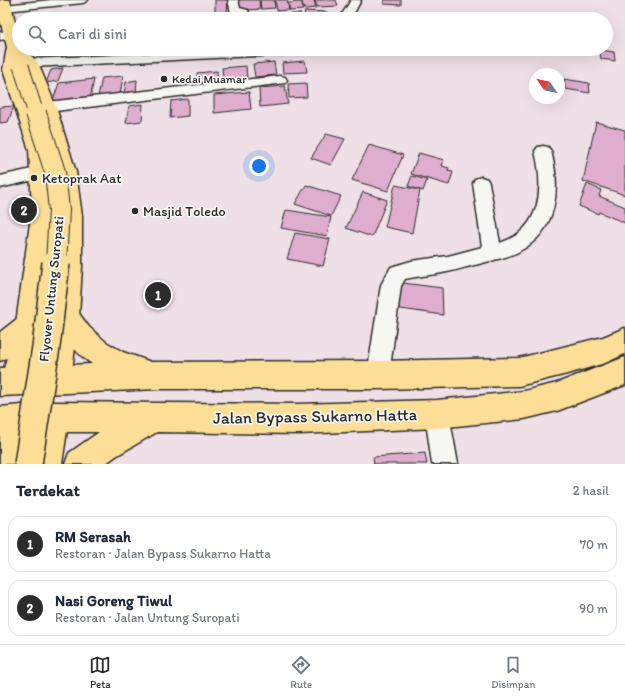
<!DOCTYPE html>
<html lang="id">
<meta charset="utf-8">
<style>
:root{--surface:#fff;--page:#f2f2f3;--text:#1f2937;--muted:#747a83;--line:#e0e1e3;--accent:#2b2b2b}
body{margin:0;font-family:Itim,sans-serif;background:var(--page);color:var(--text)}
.compass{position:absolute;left:529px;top:68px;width:36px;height:36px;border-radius:50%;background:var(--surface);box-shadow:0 4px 16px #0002;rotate:304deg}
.you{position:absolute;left:259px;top:166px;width:14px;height:14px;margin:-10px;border:3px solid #fff;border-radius:50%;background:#1a73e8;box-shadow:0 0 0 6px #1a73e833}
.badge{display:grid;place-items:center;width:26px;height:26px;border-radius:50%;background:var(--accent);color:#fff;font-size:13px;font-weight:700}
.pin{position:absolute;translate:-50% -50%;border:2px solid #fff;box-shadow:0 1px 4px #0006}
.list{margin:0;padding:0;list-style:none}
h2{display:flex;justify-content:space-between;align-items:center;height:52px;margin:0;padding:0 16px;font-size:17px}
h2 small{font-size:13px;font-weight:400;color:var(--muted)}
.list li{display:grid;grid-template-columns:26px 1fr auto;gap:12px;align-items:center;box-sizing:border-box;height:56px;margin:0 8px 8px;padding:0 8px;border:1px solid var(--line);border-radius:12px}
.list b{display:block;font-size:15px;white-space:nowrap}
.list p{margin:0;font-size:13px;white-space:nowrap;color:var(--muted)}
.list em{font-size:13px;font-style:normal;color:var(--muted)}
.icon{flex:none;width:22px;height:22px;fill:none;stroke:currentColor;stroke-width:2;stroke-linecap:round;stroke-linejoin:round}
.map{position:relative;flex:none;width:625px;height:464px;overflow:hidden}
.search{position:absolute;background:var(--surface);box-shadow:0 4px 16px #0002;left:12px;right:12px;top:12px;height:44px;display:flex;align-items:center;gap:10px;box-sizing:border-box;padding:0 14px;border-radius:22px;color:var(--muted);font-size:15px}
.sheet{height:180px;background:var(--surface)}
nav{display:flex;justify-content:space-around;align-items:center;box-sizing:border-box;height:56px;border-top:1px solid var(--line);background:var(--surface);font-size:11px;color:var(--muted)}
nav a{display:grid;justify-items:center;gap:2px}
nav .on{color:var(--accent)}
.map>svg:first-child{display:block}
.building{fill:#dfaece;stroke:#2b2b2b}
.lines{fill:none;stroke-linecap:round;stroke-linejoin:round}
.minor-casing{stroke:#2b2b2b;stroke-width:3}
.major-casing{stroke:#2b2b2b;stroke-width:3}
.highway-casing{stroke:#2b2b2b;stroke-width:3}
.minor{fill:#f6f6f2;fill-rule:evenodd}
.major{fill:#fcde96;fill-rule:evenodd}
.highway{fill:#fcde96;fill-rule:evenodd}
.major-bridge-far2-casing{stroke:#2b2b2b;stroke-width:17;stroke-linecap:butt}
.major-bridge-far1-casing{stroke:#2b2b2b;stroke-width:22;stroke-linecap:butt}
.major-bridge-casing{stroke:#2b2b2b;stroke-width:30;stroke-linecap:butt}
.major-bridge-far2{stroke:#fcde96;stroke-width:15}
.major-bridge-far1{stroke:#fcde96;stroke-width:20}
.major-bridge{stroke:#fcde96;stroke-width:27}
.poi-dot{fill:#2b2b2b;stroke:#f6f6f2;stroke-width:1.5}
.labels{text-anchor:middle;stroke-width:3.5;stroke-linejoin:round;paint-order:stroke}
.far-poi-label{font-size:12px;fill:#2b2b2b;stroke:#f6f6f2;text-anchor:start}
.poi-label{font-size:14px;fill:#2b2b2b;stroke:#f6f6f2;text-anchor:start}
.street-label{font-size:14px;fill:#2b2b2b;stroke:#f6f6f2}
.near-street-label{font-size:17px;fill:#2b2b2b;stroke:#f6f6f2}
</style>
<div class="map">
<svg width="625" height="464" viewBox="0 0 625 464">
<rect width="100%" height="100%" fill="#efe0e7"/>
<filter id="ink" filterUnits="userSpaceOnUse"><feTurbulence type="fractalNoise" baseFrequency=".025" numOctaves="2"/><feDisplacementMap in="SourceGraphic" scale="8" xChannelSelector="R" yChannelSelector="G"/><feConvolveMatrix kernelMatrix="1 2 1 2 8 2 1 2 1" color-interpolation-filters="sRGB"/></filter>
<g filter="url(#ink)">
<path class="building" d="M 215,0 L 228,0 L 227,13 L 215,14 Z
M 235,0 L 259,0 L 260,9 L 236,11 Z
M 260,0 L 274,0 L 275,8 L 261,9 Z
M 275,0 L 287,0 L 289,10 L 277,11 Z
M 301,0 L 314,0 L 316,8 L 304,9 Z
M 315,0 L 336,0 L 338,6 L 317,7 Z
M 384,0 L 401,0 L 401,5 L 384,4 Z
M 302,2 L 303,10 L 290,11 L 288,3 Z
M 305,11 L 327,12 L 326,19 L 304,19 Z
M 289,14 L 301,14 L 301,19 L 289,19 Z
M 241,15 L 241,19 L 226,19 L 226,16 Z
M 46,49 L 76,49 L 46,55 Z
M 600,50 L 614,52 L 615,61 L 601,59 Z
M 305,61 L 307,72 L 283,73 L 282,63 Z
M 274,62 L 276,75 L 255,77 L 253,64 Z
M 246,66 L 247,77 L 223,79 L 222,68 Z
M 63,68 L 58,81 L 46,83 L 51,70 Z
M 217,71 L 218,81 L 198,83 L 197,73 Z
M 123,76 L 120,95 L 98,97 L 102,78 Z
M 94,79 L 90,99 L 52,103 L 59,83 Z
M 564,79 L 589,83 L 590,93 L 565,89 Z
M 137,80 L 136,93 L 124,95 L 126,82 Z
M 306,83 L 307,97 L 289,98 L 288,84 Z
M 285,86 L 288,104 L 260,107 L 259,88 Z
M 249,92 L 251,109 L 214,113 L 214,95 Z
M 188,99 L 188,116 L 170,118 L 171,101 Z
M 143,104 L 142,121 L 126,123 L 129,106 Z
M 14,106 L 8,122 L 0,123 L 0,107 Z
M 596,122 L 625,130 L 625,195 L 583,181 Z
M 326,134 L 345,139 L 331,165 L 311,158 Z
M 369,145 L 403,155 L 388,191 L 352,180 Z
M 419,153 L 444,160 L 442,166 L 449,168 L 448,171 L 453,172 L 449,185 L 411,174 Z
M 412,176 L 427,180 L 423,191 L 408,186 Z
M 587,184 L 601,190 L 599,196 L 625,207 L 625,223 L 599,212 L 598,214 L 579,206 Z
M 306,185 L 341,196 L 331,216 L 295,204 Z
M 395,185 L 420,190 L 412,233 L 385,227 Z
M 363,192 L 387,200 L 372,237 L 346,228 Z
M 286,210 L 331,217 L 327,236 L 281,228 Z
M 295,233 L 330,239 L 323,266 L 287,259 Z
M 395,282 L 442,288 L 443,315 L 394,308 Z
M 425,453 L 427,464 L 374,464 L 373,457 Z"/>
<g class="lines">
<defs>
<path id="minor" d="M 51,0 L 88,0 L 83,3 L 5,11 L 0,9 L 1,6 L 5,5 Z
M 228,0 L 238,0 L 240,8 L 248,10 L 251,19 L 239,19 L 239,15 L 231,13 Z
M 351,0 L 361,0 L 351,19 L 339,19 Z
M 10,31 L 14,32 L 16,35 L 14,38 L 0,40 L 0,32 Z
M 242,49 L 304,50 L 302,53 L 298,54 L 30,67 L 25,66 L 24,63 L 25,60 L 30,59 Z
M 280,76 L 285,77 L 287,80 L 285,83 L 47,112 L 42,110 L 40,107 L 42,104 L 47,102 Z
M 543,146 L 548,147 L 551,151 C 561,189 558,232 518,252 C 506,258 492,260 479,264 C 469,266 458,270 447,272 C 433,275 419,276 405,279 L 401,286 L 389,375 L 386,383 L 378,386 L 370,383 L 367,375 L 381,285 L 391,267 L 411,261 L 448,256 L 482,247 L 473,183 L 475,179 L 481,177 L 487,179 L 489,183 L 500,243 C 542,229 544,188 535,151 L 538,147 Z
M 41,167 L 47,169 L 49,173 L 47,177 L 0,188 L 0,176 Z
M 437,402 L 445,406 L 449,414 L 458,464 L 432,464 L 425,414 L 429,406 Z"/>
<path id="major" d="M 0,0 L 10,0 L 19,40 L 19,49 L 25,49 L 38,63 L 56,107 L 76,172 L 82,216 L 82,267 L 79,316 L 71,379 L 67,389 L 57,393 L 47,389 L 43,379 C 54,312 67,241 56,173 C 55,163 51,153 48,143 C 41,116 32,91 23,65 L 19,66 L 19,70 L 47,150 L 54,209 L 42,323 L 29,380 L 25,390 L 15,394 L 5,390 L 1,380 L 16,323 L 32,209 L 29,150 L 3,70 L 7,47 L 0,20 Z
M 54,402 L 64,407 L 69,417 L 62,464 L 32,464 L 39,417 L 44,407 Z
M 12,406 L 22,411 L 27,421 L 22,464 L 0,464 L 0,415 L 2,411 Z"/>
<path id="highway" d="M 66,304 L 75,308 L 89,327 L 106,342 L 123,352 L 151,362 L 378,361 L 519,358 L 603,337 L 625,328 L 625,354 L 605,363 L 571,373 L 519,386 L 378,389 L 158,389 L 0,396 L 0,368 L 92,364 C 74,352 62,336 53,316 L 57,308 Z
M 27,315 L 36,318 L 40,327 C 33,342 15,355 0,361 L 0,332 L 18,318 Z
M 625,357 L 625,385 L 557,411 L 524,419 L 437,428 L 298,434 L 157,432 L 116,456 L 105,464 L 65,464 L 69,453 L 99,432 L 54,432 L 0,437 L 0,407 L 54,402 L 298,404 L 437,400 L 524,391 L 557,383 Z"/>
</defs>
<use href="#minor" class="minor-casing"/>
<use href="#major" class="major-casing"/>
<use href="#highway" class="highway-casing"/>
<use href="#minor" class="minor"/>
<use href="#major" class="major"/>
<use href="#highway" class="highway"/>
<defs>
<path id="major-bridge-far2" d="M 21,66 L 36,114"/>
<path id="major-bridge-far1" d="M 36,113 L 55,172 L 59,210 L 56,264"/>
<path id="major-bridge" d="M 28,464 L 46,347 L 56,263"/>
</defs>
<use href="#major-bridge-far2" class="major-bridge-far2-casing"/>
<use href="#major-bridge-far1" class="major-bridge-far1-casing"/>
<use href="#major-bridge" class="major-bridge-casing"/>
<use href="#major-bridge-far2" class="major-bridge-far2"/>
<use href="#major-bridge-far1" class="major-bridge-far1"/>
<use href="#major-bridge" class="major-bridge"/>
</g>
</g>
<g class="poi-dot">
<circle cx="164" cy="79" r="4"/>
<circle cx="34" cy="178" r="4"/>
<circle cx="135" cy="211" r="4"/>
</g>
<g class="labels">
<g class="far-poi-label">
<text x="172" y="83">Kedai Muamar</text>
</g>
<g class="poi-label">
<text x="42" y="183">Ketoprak Aat</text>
<text x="143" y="216">Masjid Toledo</text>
</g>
<g class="street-label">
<text transform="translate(51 289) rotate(-84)" y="5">Flyover Untung Suropati</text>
</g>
<g class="near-street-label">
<text transform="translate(315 416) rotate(-1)" y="6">Jalan Bypass Sukarno Hatta</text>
</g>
</g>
</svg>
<svg class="compass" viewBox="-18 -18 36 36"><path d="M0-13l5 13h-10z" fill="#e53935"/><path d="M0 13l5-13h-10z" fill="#747a83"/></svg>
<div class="you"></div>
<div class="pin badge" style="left:158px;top:295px">1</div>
<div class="pin badge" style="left:24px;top:210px">2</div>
<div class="search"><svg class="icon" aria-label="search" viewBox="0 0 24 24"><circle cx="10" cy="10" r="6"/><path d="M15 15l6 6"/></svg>Cari di sini</div>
</div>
<section class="sheet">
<h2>Terdekat<small>2 hasil</small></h2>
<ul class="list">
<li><span class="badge">1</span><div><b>RM Serasah</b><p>Restoran · Jalan Bypass Sukarno Hatta</p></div><em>70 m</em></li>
<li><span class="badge">2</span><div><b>Nasi Goreng Tiwul</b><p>Restoran · Jalan Untung Suropati</p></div><em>90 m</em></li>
</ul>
</section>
<nav>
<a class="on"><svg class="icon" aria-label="map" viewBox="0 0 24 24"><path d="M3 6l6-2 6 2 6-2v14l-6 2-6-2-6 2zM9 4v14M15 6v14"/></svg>Peta</a>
<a><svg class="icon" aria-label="directions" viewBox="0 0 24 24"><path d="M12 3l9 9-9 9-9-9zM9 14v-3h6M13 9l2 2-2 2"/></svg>Rute</a>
<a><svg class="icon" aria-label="saved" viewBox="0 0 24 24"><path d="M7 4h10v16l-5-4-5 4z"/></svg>Disimpan</a>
</nav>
